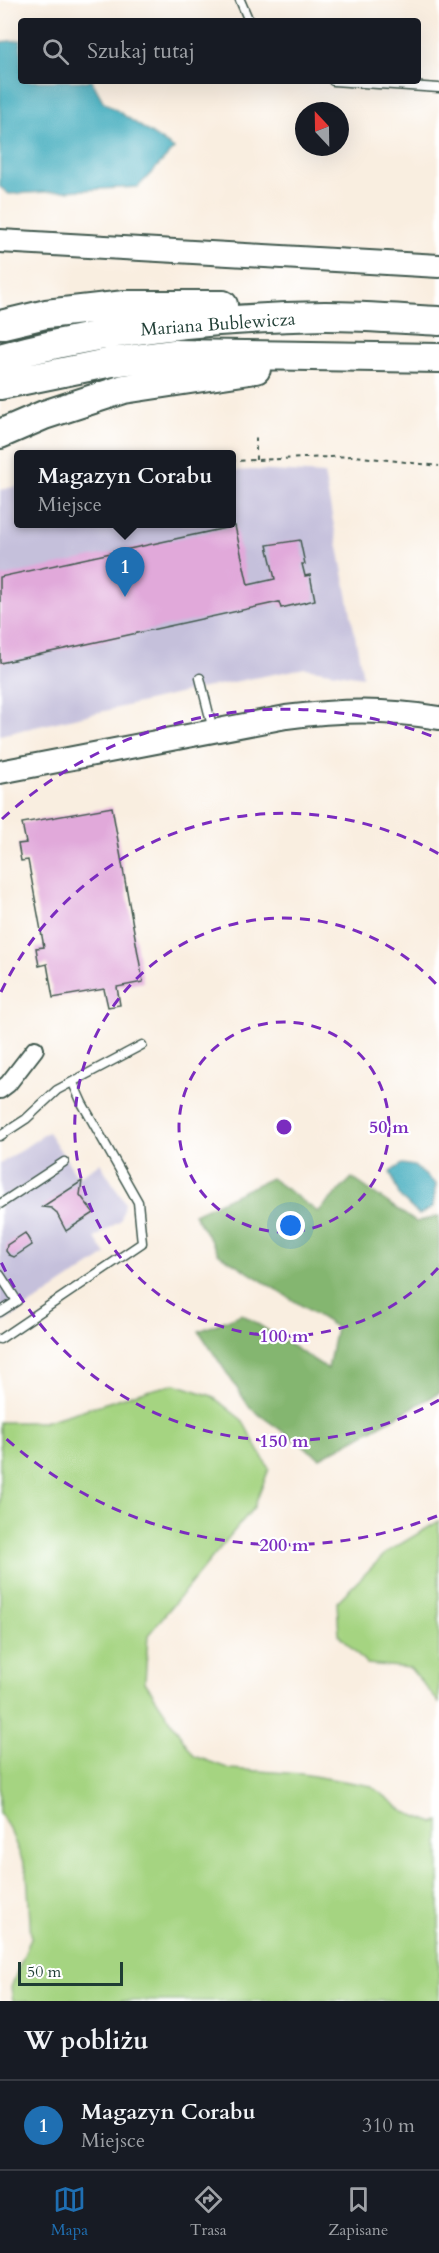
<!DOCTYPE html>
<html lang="pl">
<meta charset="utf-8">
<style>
:root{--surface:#171b24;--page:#20242c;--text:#f1f3f6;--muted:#9ea1a6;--line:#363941;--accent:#1f6fb2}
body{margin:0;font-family:Cardo,serif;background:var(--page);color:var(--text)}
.compass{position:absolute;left:295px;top:102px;width:54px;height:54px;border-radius:50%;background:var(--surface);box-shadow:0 6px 24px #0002;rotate:338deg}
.scale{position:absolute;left:18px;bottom:15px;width:105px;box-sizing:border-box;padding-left:6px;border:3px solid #1f3d34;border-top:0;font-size:16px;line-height:21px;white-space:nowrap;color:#1f3d34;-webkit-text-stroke:4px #fff;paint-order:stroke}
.you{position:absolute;left:291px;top:1226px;width:21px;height:21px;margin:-15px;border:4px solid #fff;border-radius:50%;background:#1a73e8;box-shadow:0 0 0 9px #1a73e833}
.badge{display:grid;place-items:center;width:39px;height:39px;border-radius:50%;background:var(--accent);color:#fff;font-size:20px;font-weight:700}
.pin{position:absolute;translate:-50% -50px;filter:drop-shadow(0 2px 3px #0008)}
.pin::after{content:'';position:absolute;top:32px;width:21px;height:18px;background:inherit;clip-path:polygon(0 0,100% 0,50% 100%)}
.popup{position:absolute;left:14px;top:450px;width:222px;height:78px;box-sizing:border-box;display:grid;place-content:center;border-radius:6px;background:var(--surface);filter:drop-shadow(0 2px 4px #0005);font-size:20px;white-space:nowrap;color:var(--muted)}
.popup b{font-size:22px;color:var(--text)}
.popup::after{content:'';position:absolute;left:50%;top:100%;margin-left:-12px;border:12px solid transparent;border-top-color:var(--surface)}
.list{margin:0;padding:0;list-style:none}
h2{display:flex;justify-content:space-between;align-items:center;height:78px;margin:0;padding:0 24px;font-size:26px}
h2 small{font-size:20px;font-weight:400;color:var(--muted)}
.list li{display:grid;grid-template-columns:39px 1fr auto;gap:18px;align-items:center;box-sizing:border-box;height:90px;padding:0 24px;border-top:2px solid var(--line)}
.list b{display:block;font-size:22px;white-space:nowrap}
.list p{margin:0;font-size:20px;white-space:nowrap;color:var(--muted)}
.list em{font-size:20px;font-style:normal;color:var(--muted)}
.icon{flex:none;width:33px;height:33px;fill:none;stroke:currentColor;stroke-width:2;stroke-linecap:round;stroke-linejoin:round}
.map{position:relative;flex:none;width:439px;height:2001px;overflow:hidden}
.search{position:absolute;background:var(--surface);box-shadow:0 6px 24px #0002;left:18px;right:18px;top:18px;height:66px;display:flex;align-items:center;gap:15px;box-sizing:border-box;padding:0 21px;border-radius:6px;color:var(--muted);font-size:22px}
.sheet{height:168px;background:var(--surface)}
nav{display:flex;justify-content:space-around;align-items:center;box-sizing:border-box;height:84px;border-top:2px solid var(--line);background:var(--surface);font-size:16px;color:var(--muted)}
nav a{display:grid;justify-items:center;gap:3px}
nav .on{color:var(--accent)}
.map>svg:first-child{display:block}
.industrial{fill:#c5c0db}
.green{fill:#a5d481;stroke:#62885a;stroke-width:1.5}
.forest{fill:#84b66f;stroke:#527a52;stroke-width:1.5}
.water{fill:#3daabc;stroke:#2e7478;stroke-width:1.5}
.building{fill:#e1a9da}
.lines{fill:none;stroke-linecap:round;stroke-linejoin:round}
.lane-casing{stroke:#40584e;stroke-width:11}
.street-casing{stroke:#40584e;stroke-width:20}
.secondary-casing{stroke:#40584e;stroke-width:26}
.highway-casing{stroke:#40584e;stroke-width:32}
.path{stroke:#40584e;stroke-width:2;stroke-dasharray:4.5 4.5;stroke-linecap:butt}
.lane{stroke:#fff;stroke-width:8}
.street{stroke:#fff;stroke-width:16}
.secondary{stroke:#fff;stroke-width:22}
.highway{stroke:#fff;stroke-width:28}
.ring{fill:none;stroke:#7b2cbf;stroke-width:3;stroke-dasharray:10 8}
.labels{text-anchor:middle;stroke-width:4.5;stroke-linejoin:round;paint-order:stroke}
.street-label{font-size:18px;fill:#1f3d34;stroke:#fff}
.centre{fill:#7b2cbf;stroke:#fff;stroke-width:3}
.ring-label{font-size:18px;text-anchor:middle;font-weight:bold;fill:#7b2cbf;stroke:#fff;stroke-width:4.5;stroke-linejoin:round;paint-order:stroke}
</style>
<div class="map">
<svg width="439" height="2001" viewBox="0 0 439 2001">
<rect width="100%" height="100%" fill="#fff"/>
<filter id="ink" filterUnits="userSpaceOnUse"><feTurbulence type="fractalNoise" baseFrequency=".0167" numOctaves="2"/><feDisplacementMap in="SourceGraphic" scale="12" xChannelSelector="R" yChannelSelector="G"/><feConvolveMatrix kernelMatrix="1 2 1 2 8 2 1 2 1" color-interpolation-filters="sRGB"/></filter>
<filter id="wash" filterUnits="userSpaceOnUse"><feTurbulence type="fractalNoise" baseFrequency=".008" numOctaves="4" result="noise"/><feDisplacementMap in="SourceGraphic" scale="24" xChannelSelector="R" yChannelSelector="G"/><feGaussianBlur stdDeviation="1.35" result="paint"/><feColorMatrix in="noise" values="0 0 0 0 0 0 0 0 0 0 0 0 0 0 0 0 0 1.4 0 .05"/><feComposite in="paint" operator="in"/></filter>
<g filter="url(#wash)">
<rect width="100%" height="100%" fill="#f9eee0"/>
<path class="industrial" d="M 254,470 L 324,474 L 363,677 L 305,668 L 213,686 L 0,735 L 0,490 L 18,486 L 18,524 L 231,524 L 232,471 Z
M 48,1132 L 78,1177 L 100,1163 L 125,1203 L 121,1220 L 95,1238 L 106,1255 L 0,1325 L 0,1164 Z"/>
<path class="green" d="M 175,1384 L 212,1396 L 242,1420 L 269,1469 L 254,1507 L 148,1635 L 145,1682 L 194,1756 L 230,1769 L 302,1774 L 372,1786 L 405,1812 L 434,1823 L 439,1821 L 439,2001 L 13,2001 L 11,1987 L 31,1938 L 27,1872 L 10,1830 L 0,1813 L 0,1422 L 44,1422 L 138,1393 Z
M 439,1521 L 439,1703 L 410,1668 L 367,1664 L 339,1635 L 337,1602 L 387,1552 Z"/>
<path class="forest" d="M 271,1178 L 318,1212 L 352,1178 L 416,1222 L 439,1216 L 439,1393 L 320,1458 L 250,1408 L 199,1331 L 242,1314 L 328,1369 L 336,1327 L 219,1254 L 194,1214 Z"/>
<path class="water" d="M 21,40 L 21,81 L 92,81 L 103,101 L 174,149 L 138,187 L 9,194 L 0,187 L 0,42 Z
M 402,1164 L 414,1166 L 436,1184 L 433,1207 L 419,1215 L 400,1197 L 390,1172 Z"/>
<g id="blocks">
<path class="building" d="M 235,526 L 248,585 L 275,579 L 267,545 L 300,540 L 305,564 L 302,564 L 305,576 L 310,575 L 315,600 L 281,608 L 279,602 L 0,663 L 0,577 Z
M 112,807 L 143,982 L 117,987 L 120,1005 L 108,1007 L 104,989 L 53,998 L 47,964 L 39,966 L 36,948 L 44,947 L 28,860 L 21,861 L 18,844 L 26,843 L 22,823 Z
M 82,1181 L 80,1195 L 94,1213 L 66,1231 L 56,1212 L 51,1208 L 42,1207 Z
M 25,1233 L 32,1245 L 14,1257 L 9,1255 L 6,1251 L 7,1245 Z"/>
</g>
</g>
<g filter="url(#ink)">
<use href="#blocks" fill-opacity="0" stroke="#40584e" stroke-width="1.5"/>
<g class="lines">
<defs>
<path id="lane" d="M 240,0 L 249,21
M 333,81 L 439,88
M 200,678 L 213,730
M 0,1136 L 26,1119 L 57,1090 L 142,1045
M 0,1204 L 64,1162
M 0,1275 L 17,1301 L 0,1312
M 0,1339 L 142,1243 L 138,1202 L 82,1103 L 73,1083"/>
<path id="street" d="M 0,1090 L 8,1084 L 35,1049"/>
<path id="secondary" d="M 0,241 L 439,266
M 0,772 L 286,717 C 339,710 385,709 439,718"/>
<path id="highway" d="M 0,325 L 46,314 L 125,305 L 223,305
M 0,358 C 105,328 216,318 325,316 C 363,316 401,319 439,321
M 0,385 L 112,362 L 174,354 L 439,358
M 0,434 L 44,415 L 124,389 L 256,369"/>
</defs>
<use href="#lane" class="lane-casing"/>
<use href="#street" class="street-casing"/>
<use href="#secondary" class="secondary-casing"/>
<use href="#highway" class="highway-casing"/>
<path class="path" d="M 256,460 L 256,436
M 231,461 L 354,456 L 439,466"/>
<use href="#lane" class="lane"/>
<use href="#street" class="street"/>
<use href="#secondary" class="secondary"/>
<use href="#highway" class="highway"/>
</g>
</g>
<g class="ring">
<circle cx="284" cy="1127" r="105"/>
<path d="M438 1268A209 209 0 1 1 438 986"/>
<path d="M439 1400A314 314 0 0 1 1 1262M1 992A314 314 0 0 1 439 854"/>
<path d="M437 1516A418 418 0 0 1 2 1435M2 819A418 418 0 0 1 437 738"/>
</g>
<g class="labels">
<g class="street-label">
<text transform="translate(218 324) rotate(-4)" y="6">Mariana Bublewicza</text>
</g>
</g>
<circle cx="284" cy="1127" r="9" class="centre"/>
<g class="ring-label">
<text x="389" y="1133">50 m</text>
<text x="284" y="1342">100 m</text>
<text x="284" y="1447">150 m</text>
<text x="284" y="1551">200 m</text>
</g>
</svg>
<svg class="compass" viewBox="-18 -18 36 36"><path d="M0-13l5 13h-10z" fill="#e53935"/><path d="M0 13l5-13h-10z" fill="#9ea1a6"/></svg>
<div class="scale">50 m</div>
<div class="you"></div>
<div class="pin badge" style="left:125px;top:597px">1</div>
<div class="popup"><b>Magazyn Corabu</b>Miejsce</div>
<div class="search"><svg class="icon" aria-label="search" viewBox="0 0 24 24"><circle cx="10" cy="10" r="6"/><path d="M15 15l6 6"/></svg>Szukaj tutaj</div>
</div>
<section class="sheet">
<h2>W pobliżu<small></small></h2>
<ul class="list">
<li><span class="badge">1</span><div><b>Magazyn Corabu</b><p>Miejsce</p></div><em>310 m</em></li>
</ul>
</section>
<nav>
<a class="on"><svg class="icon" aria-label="map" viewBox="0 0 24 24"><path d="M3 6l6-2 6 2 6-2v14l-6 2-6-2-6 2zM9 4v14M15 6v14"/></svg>Mapa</a>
<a><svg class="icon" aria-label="directions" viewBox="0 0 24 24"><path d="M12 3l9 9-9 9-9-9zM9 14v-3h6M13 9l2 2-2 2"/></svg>Trasa</a>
<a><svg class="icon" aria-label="saved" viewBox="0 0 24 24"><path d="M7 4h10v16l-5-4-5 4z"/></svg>Zapisane</a>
</nav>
